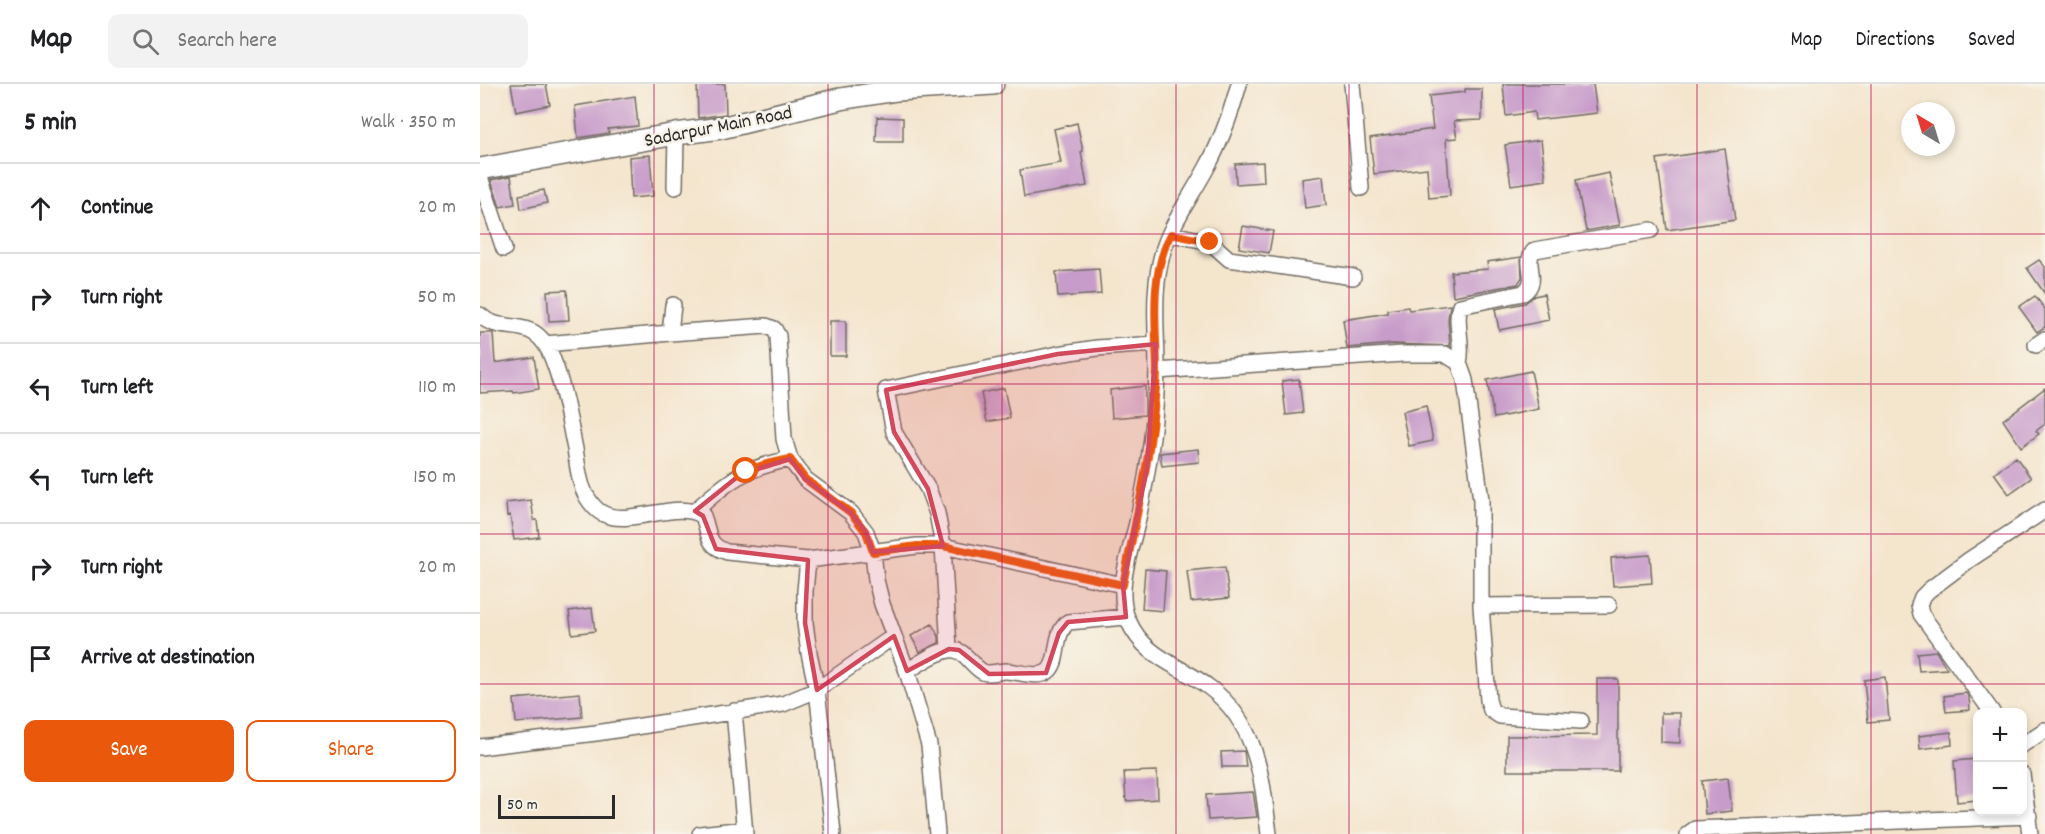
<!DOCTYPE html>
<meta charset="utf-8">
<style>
:root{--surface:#fff;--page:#f2f2f2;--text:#202124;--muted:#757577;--line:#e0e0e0;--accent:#ea580c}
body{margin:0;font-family:Dekko,sans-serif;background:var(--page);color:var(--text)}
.controls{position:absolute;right:18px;bottom:18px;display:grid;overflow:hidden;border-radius:12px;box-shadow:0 3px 9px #0003}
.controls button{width:54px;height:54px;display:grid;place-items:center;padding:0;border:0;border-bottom:2px solid var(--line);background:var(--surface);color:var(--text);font:30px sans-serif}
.compass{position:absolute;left:1421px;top:18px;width:54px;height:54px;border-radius:50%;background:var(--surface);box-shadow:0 3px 9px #0003;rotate:322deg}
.scale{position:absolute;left:18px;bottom:15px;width:117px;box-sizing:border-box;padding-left:6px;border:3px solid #2b2b2b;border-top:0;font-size:16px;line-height:21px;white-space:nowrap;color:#2b2b2b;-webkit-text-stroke:4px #f7f3e8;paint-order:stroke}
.stop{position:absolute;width:18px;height:18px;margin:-14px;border:4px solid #ea580c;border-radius:50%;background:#fff}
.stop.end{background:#ea580c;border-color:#fff;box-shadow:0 2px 6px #0008}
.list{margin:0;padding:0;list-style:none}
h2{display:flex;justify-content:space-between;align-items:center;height:78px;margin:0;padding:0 24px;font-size:26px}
h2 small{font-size:20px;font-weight:400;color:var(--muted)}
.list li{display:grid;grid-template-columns:39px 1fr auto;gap:18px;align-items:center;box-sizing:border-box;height:90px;padding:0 24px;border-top:2px solid var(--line)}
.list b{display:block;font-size:22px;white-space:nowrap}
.list em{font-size:20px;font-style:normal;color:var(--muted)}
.actions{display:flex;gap:12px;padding:18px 24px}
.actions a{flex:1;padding:14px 0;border:2px solid var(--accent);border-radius:12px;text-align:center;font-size:21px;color:var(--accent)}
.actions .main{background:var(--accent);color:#fff}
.icon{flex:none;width:33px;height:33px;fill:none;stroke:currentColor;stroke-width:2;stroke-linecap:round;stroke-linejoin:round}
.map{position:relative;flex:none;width:1565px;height:750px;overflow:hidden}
header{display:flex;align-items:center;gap:36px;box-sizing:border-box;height:84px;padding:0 30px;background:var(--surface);border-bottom:2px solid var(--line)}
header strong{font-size:28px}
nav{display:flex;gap:33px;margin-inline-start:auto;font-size:21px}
.search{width:420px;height:54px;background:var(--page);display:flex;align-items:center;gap:15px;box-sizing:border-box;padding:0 21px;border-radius:12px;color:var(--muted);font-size:22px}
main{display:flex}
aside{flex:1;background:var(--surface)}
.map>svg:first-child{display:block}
.building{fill:#c89cca}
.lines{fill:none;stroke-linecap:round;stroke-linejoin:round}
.street-casing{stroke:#716c64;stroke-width:18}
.secondary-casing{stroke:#716c64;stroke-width:24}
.street{stroke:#fff;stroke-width:15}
.secondary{stroke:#fff;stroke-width:21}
.route{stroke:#ea580c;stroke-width:8}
.marked{fill:#d1495b;fill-opacity:0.2;stroke:#d1495b;stroke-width:4.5;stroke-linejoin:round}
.grid{fill:none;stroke:#c2185b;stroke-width:1.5;stroke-opacity:0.55}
.labels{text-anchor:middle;stroke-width:5;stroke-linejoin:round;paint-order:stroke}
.street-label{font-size:20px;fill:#2b2b2b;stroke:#f7f3e8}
</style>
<header>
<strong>Map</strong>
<div class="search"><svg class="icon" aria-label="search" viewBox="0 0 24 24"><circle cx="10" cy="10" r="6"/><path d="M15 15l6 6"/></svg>Search here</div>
<nav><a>Map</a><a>Directions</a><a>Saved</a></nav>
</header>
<main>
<aside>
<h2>5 min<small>Walk · 350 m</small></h2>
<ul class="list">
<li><svg class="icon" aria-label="ahead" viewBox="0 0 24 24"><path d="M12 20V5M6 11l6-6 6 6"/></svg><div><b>Continue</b></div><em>20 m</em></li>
<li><svg class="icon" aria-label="right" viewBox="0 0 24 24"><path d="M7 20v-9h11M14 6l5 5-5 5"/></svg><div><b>Turn right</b></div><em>50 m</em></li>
<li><svg class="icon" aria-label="left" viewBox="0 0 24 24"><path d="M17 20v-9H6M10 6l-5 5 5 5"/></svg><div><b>Turn left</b></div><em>110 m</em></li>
<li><svg class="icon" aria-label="left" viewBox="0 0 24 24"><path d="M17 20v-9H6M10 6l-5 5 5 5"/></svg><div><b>Turn left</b></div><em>150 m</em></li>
<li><svg class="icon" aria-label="right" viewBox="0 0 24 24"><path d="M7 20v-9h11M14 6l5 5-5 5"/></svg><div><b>Turn right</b></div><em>20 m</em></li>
<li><svg class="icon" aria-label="arrive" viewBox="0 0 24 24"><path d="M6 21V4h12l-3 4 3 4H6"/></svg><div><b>Arrive at destination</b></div></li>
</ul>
<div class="actions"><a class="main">Save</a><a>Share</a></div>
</aside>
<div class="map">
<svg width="1565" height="750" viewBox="0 0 1565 750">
<rect width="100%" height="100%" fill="#f7f3e8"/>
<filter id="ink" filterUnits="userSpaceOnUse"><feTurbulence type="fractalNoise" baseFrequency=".0167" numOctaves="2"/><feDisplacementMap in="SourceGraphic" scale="12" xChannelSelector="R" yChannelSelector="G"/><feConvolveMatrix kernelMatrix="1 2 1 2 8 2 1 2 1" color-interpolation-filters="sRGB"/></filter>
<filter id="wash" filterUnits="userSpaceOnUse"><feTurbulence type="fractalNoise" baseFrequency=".008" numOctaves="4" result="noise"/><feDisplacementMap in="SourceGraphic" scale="24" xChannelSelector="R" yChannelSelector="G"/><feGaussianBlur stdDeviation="1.35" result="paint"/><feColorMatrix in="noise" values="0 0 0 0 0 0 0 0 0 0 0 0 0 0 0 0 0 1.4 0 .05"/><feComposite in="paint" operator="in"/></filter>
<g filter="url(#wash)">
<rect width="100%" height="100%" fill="#f4e5cd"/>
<g id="blocks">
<path class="building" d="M 31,0 L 66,0 L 70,21 L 36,28 Z
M 217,0 L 245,0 L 246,30 L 218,34 Z
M 1023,0 L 1113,0 L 1117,29 L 1055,36 L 1054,28 L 1026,32 Z
M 985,5 L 1002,5 L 1002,36 L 974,37 L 977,54 L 966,55 L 970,112 L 949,114 L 947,84 L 894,90 L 890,54 L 953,45 L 949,12 L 985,8 Z
M 155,12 L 158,42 L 128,45 L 129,49 L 98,54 L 95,22 Z
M 397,33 L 423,34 L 423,58 L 396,58 Z
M 597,39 L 603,67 L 601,68 L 607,102 L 544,113 L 540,86 L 581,79 L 574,45 Z
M 1061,56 L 1066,96 L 1031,101 L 1025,61 Z
M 1245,65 L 1255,136 L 1187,146 L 1177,75 Z
M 170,71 L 173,112 L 151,114 L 149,73 Z
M 783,78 L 784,98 L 756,100 L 755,80 Z
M 1129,89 L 1140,141 L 1106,147 L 1096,96 Z
M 31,92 L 35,120 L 20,123 L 11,96 Z
M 843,92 L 846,121 L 825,124 L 822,95 Z
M 64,106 L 67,119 L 41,125 L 39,111 Z
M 763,142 L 793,147 L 789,169 L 759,164 Z
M 1041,173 L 1042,193 L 1038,200 L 973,212 L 971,188 L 1008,185 L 1007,178 Z
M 1559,176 L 1565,183 L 1565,210 L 1547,184 Z
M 619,185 L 621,210 L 578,213 L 576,188 Z
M 87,206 L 89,236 L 69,237 L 67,207 Z
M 1064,210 L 1069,236 L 1019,246 L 1015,225 L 1045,219 L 1054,212 Z
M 1555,212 L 1565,225 L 1565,243 L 1557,248 L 1539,223 Z
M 970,221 L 968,235 L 970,262 L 913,260 L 867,264 L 863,236 L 908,229 L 908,226 L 928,223 L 929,226 Z
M 350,237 L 366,237 L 366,272 L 350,272 Z
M 0,249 L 13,249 L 15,279 L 54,273 L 59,305 L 34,309 L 33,307 L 0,309 Z
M 1051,287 L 1059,325 L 1014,334 L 1007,296 Z
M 819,295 L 823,329 L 806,331 L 802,297 Z
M 665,302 L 665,331 L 632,334 L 630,306 Z
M 524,304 L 530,334 L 507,338 L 501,309 Z
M 1565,304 L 1565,340 L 1556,347 L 1559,350 L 1541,363 L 1523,336 Z
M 946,322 L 953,357 L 929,362 L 922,328 Z
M 718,365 L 719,378 L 682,382 L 680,369 Z
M 1536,373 L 1551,394 L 1529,410 L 1514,389 Z
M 51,416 L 54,436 L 57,436 L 59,453 L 34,456 L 30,431 L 27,432 L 26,419 Z
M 1170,471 L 1172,499 L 1133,502 L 1131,474 Z
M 745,483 L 749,514 L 711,518 L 707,487 Z
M 665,485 L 686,487 L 683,527 L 662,525 Z
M 112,524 L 115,547 L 92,550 L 89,527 Z
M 452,540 L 459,553 L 459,559 L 440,568 L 431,552 Z
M 1456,567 L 1467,585 L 1439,587 L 1437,569 Z
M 1405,593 L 1409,636 L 1388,638 L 1384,596 Z
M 1117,595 L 1138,595 L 1138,687 L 1027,687 L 1027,652 L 1117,651 Z
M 100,609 L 102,633 L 36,639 L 34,615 Z
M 1486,609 L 1489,613 L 1490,626 L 1466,628 L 1464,612 Z
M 1181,629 L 1200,629 L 1200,659 L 1181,658 Z
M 1471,648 L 1472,661 L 1440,665 L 1439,652 Z
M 764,667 L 766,683 L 742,683 L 741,668 Z
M 1497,675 L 1497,716 L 1477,718 L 1474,677 Z
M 677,687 L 678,715 L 646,717 L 644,688 Z
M 1248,694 L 1252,727 L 1225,730 L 1222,697 Z
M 773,708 L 777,733 L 728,736 L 726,711 Z"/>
</g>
</g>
<g filter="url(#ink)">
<use href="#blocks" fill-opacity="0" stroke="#716c64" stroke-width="1.5"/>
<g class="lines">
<defs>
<path id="street" d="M 759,0 C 751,29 741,58 726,85 C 713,109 692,139 684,164 C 671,205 677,245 677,286 C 676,337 668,389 657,439 C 650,468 635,507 648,536 C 665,575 699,580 730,604 C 778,640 782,695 789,750
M 872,0 L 881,104
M 0,93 L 24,165
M 195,103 L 196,50
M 691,150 L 730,158 L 749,175 L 873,193
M 0,231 C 23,254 55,226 73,276 C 84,304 89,336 95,365 C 97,377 98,390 102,402 C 105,412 114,426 124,430 C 150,443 198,415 223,432 C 230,450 226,461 247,468 L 328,476 L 437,462 L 463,462 L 643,501
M 190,249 L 286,242 L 294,245 L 298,252 L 304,355 L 310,375 L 325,395 L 371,429 L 386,448 L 393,468 L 396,496 L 402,520 L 427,587 L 449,661 L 457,750
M 65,260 L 190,249 L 193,221
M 1556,261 L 1565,255
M 979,279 C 984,259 974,238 980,222 L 1043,209 C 1062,196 1041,178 1055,166 L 1171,146
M 677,287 L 923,270 L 965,270 L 979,279 L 985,296 L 1001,416 L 1001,522 L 1008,616 L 1011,626 L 1020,632 L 1101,637
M 215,427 C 250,395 263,385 310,375
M 328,476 L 325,507 L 325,539 L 329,569 L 337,606 L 353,749
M 1001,522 L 1129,521
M 469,565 L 463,462 L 457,429 L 448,405 L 414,348 L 406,306 L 578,270 L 617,264 L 676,260
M 427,587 C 439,580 455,568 469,566 C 484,563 491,582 503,588 C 510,591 518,587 526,587 C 537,587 557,595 567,588 C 581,579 572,551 588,538 L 646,533
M 254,627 L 265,750
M 1512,628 L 1441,530 L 1439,521 L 1442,513 L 1449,506 L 1489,476 L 1565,426
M 1542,661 L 1565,646
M 0,663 L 116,649 L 303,620 L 337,606 L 414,552
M 1542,690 L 1550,750
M 220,750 L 265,745
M 1208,750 L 1215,745 L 1549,732"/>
<path id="secondary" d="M 0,85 L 196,50 L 241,44 L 360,15 L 417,6 L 513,0"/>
</defs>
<use href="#street" class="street-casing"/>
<use href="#secondary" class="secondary-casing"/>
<use href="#street" class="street"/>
<use href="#secondary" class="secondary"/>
</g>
</g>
<g class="lines" filter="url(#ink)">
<path class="route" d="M 266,387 L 283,381 L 310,375 L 325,395 L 371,429 L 386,448 L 393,468 L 437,462 L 463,462 L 643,501 C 654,442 668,386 674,325 C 675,312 677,298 677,284 C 676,239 669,192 691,150 L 730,158"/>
</g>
<path class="marked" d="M 676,260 L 667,384 L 643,501 L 646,533 L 588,538 L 579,549 L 566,589 L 509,590 L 479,566 L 469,565 L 427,587 L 414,552 L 337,606 L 325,539 L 328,476 L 236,465 L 223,432 L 215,427 L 261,390 L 310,375 L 325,395 L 371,429 L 386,448 L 393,468 L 463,462 L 448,405 L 414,348 L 406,306 L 578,270 Z"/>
<path class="grid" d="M 174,0 L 174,750M 348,0 L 348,750M 522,0 L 522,750M 696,0 L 696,750M 869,0 L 869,750M 1043,0 L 1043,750M 1217,0 L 1217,750M 1391,0 L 1391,750M 0,150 L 1565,150M 0,300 L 1565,300M 0,450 L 1565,450M 0,600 L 1565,600"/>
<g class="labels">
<g class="street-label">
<text transform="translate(238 41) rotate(-11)" y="7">Sadarpur Main Road</text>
</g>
</g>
</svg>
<div class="controls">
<button>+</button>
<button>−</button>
</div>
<svg class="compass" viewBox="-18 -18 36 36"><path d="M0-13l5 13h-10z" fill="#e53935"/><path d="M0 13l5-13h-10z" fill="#757577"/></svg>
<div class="scale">50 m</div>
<div class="stop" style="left:266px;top:387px"></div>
<div class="stop end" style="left:730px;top:158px"></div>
</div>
</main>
